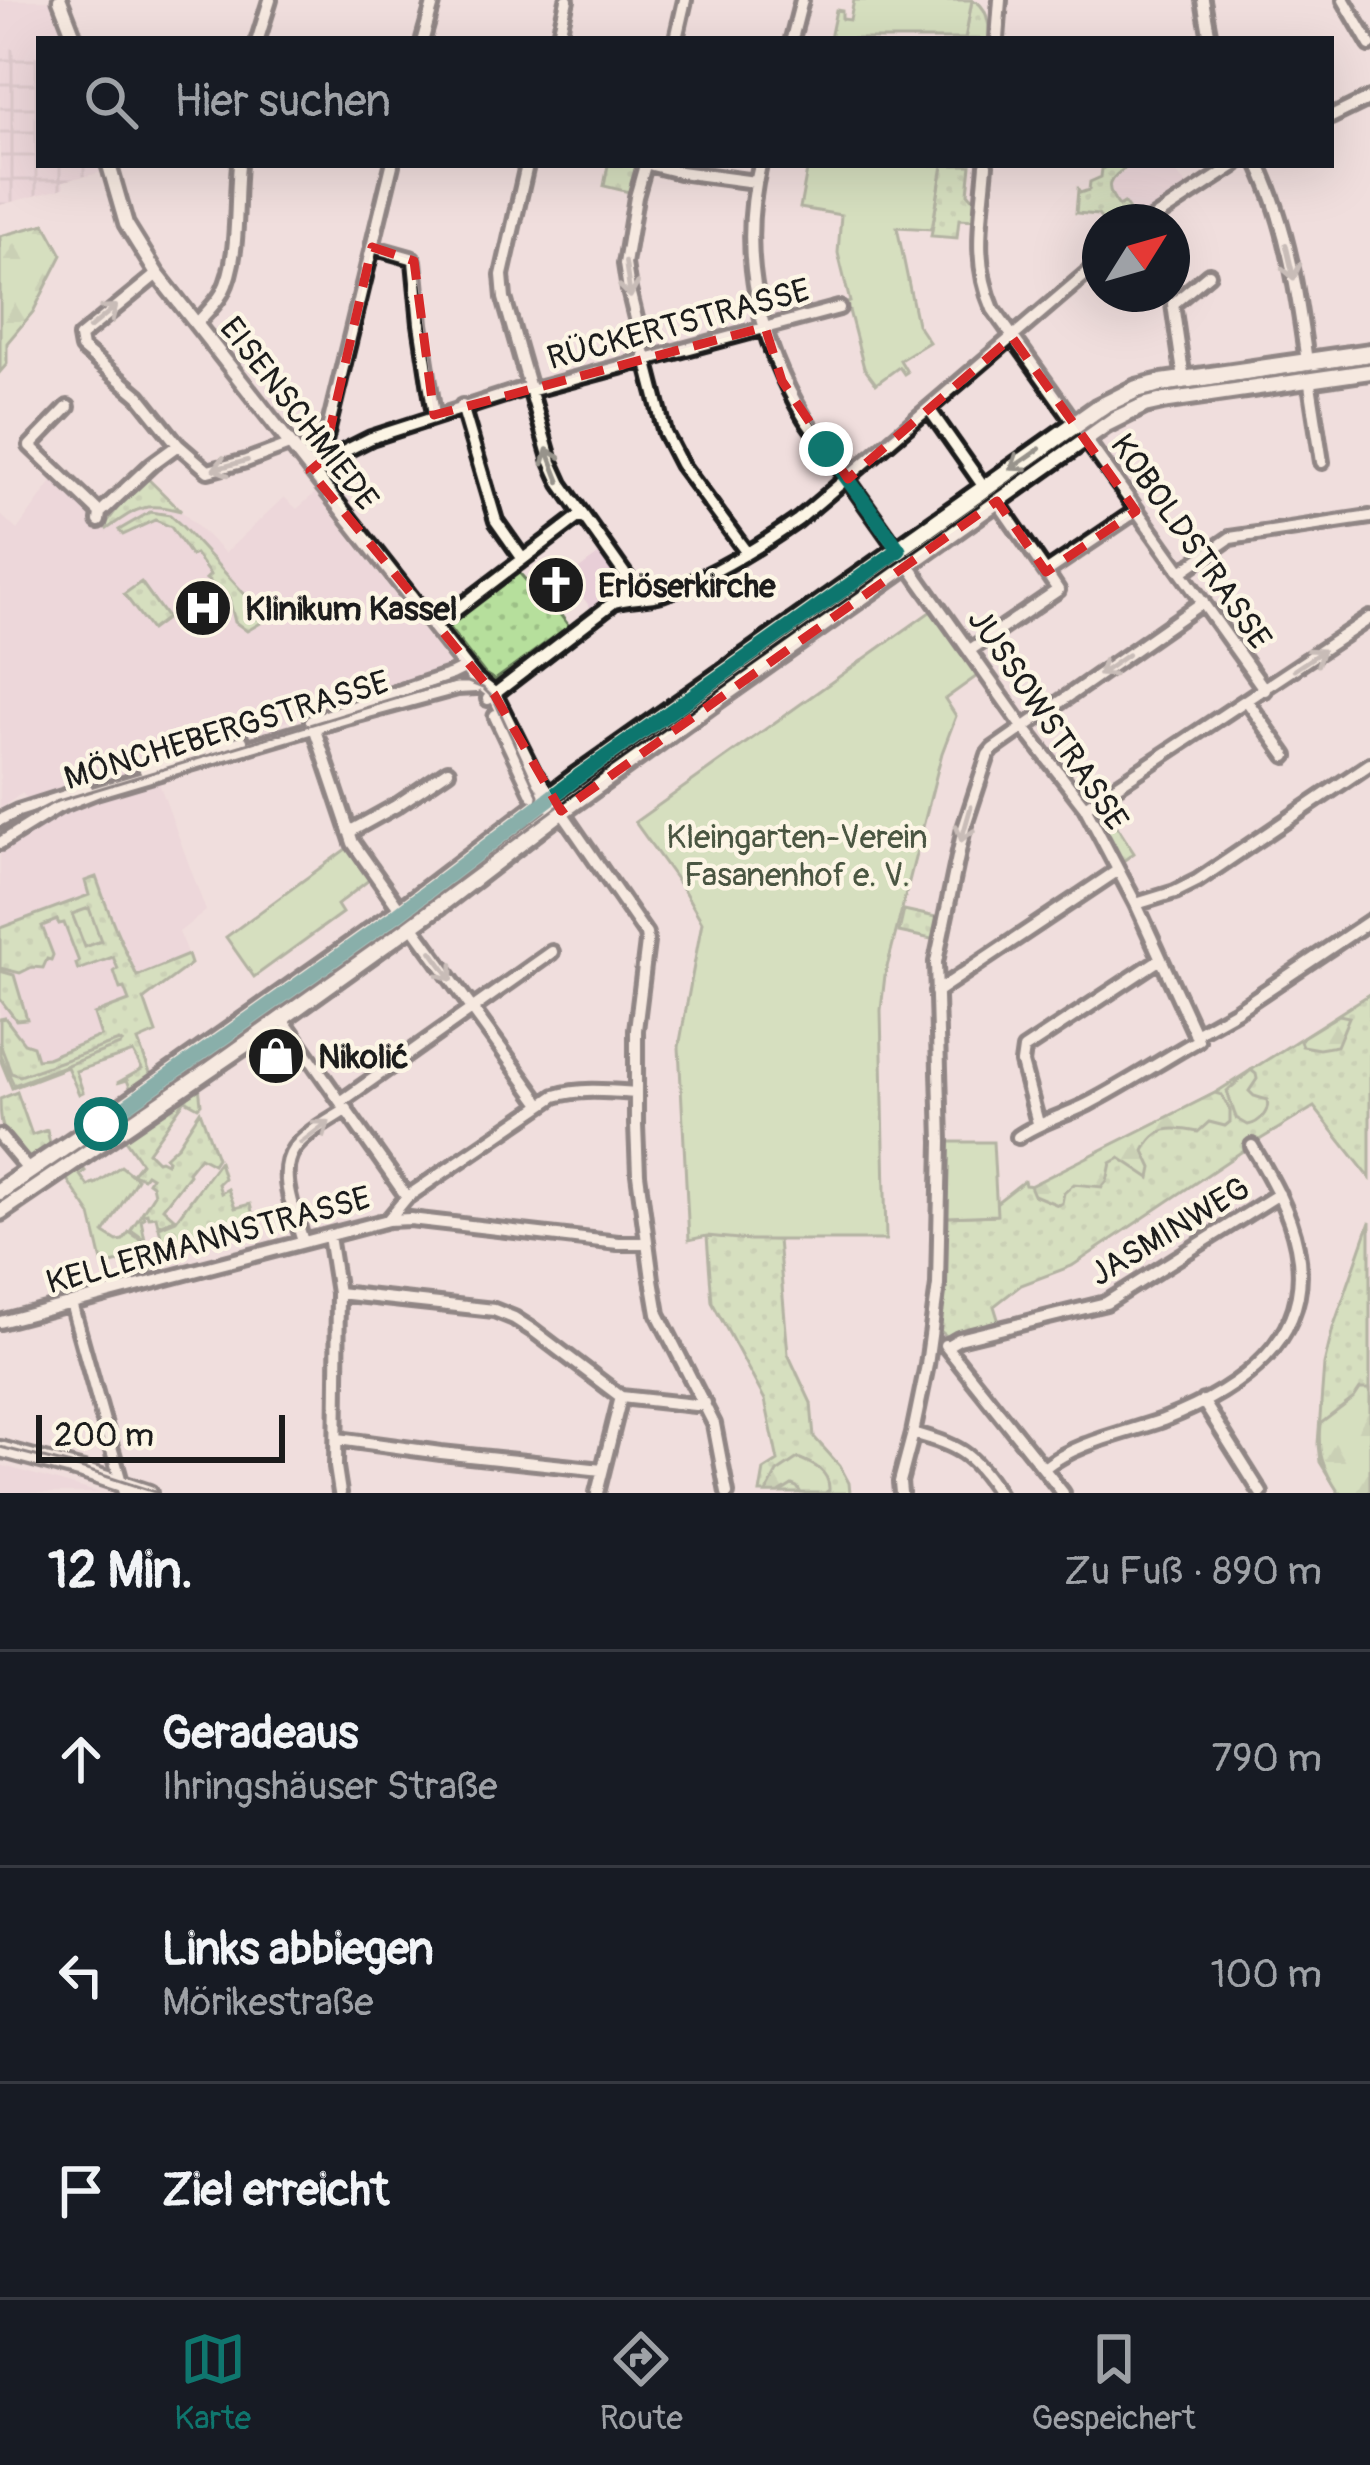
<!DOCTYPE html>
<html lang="de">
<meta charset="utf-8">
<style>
:root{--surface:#171b24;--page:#20242c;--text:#f1f3f6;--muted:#9ea1a6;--line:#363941;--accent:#0f766e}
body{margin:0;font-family:Pangolin,sans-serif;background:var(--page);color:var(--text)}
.compass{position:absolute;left:1082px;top:204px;width:108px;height:108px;border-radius:50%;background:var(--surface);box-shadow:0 12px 48px #0002;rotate:53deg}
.scale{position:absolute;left:36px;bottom:30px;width:249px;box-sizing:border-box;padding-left:12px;border:6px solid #1c1c1c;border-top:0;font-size:33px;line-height:42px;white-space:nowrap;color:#1c1c1c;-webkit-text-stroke:9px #fcf5e5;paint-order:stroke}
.stop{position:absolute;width:36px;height:36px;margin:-27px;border:9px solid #0f766e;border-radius:50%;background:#fff}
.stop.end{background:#0f766e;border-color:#fff;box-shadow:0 3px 12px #0008}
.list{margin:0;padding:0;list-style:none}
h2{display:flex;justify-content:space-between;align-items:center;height:156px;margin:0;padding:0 48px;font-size:51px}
h2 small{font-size:39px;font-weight:400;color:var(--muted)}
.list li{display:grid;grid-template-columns:78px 1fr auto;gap:36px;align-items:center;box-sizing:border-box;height:216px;padding:0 48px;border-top:3px solid var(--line)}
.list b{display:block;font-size:45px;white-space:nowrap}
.list p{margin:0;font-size:39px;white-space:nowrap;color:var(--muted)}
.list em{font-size:39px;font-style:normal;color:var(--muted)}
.icon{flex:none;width:66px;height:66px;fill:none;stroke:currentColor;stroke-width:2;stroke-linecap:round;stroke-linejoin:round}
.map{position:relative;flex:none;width:1370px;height:1493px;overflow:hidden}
.search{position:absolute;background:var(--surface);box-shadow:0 12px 48px #0002;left:36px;right:36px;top:36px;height:132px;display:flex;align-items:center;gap:30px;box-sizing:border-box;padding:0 42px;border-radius:0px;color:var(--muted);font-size:45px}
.sheet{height:804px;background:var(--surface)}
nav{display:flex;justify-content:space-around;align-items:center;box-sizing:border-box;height:168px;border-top:3px solid var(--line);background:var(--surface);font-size:33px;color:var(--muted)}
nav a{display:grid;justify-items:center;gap:6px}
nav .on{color:var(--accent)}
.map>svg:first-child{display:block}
.built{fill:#e8ced7}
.industrial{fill:url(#industrial-grid)}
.grass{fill:url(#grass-dots);stroke:#697e5c;stroke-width:3}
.forest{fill:url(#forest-firs);stroke:#697e5c;stroke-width:3}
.garden{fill:#b6df9c;stroke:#697e5c;stroke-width:3}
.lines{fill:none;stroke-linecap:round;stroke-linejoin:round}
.minor-casing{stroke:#1c1c1c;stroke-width:20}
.tertiary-casing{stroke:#1c1c1c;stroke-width:21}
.secondary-casing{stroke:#1c1c1c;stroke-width:22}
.primary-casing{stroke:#1c1c1c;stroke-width:26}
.minor{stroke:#fcf5e5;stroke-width:10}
.tertiary{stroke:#fcf5e5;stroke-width:12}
.secondary{stroke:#fcf5e5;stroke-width:14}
.primary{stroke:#fcf5e5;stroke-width:16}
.tram{stroke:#1c1c1c;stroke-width:3}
.oneway{stroke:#97938b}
.route{stroke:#0f766e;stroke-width:15}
.marked{fill:none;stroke:#d62828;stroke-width:9;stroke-dasharray:24 15;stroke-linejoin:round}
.labels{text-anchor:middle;stroke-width:9;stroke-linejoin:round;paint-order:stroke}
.street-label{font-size:33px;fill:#1c1c1c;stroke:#fcf5e5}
.poi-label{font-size:33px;font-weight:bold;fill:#1c1c1c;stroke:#fcf5e5;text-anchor:start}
.park-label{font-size:33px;fill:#4a5642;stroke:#fcf5e5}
</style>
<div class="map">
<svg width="1370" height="1493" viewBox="0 0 1370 1493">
<defs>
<pattern id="industrial-grid" width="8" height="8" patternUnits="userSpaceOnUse" patternTransform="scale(3)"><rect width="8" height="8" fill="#e8ced7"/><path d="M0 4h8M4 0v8" fill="none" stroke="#c6b0b8"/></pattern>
<pattern id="grass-dots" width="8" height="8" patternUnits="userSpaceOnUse" patternTransform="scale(3)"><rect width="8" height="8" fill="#b6df9c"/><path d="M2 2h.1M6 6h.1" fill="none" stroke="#9cbf86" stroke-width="1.8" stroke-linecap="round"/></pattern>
<pattern id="forest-firs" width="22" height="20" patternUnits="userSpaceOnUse" patternTransform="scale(3)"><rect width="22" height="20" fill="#b6df9c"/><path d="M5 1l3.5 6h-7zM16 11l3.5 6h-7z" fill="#9cbf86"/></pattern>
</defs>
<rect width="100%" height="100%" fill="#f0dedd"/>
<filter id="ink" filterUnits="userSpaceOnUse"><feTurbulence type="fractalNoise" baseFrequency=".00833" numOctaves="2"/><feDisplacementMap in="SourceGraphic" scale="24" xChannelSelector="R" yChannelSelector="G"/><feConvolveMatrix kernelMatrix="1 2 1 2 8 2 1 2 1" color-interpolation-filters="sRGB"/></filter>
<g filter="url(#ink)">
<path class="built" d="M 0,0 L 51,0 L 67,39 L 39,39 L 39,57 L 0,45 Z
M 1109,165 L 1170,165 L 1189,188 L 1139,222 L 1104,222 L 1098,215 L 1076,213 Z
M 56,476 L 104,525 L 124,499 L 146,477 L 225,553 L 284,497 L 297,509 L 315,493 L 448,663 L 447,670 L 31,803 L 22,793 L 0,809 L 0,514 L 17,530 Z
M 601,553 L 624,586 L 592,610 L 568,577 Z
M 159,783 L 206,911 L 179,932 L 191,964 L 144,999 L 156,1033 L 12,1088 L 0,1059 L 0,854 L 77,807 Z
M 0,1465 L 100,1493 L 0,1493 Z"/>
<path class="industrial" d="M 0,45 L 39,57 L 39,165 L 106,165 L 108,171 L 63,181 L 64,188 L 0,205 Z"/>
<path class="grass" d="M 972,0 C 987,4 990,25 989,39 L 965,39 Z
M 608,165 L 639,165 L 633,193 L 604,186 Z
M 943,165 L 971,165 L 968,193 L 978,204 L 976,220 L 959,219 L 957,238 L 931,236 Z
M 1109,165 L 1129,165 C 1109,180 1102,184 1119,206 L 1124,203 L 1129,210 L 1113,222 L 1104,222 L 1098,215 L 1076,213 L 1078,190 L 1080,193 L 1089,190 L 1090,182 L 1101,177 L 1102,169 Z
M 146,477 L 181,511 C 145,501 137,508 107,529 L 105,525 L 124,499 Z
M 150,512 L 170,515 L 181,525 L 262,613 L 264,621 L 247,631 L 235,622 L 229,598 L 206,579 L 210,575 L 195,554 L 191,556 L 171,527 L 155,520 L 123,535 L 119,530 Z
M 514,567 L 531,586 L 536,583 L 569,626 L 495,680 L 485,674 L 445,623 Z
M 141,582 L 167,618 L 151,630 L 124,594 Z
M 1102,803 L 1134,853 L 1119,864 L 1092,810 Z
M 96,877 C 108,912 121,943 137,976 L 188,955 L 191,964 L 144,999 L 156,1033 L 138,1041 L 152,1078 L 126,1096 L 131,1090 L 127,1080 L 117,1083 L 142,1069 L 133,1052 L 76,1071 L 83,1092 L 79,1094 L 67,1067 L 12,1088 L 0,1059 L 0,1019 L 5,1018 L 24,1043 L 33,1046 L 37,1059 L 47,1058 L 101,1036 L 94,1014 L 129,1001 L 124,988 L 120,989 L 114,971 L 118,969 L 113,957 L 78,970 L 76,964 L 79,962 L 64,923 L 59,924 L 57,920 L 42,926 L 53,955 L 51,960 L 47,959 L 43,968 L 32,967 L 20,973 L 0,968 L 0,928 L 89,895 L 85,881 Z
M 904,910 L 940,918 L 936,940 L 899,932 Z
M 0,971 L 14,975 L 27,1019 L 16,1020 L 0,999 Z
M 1370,994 L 1370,1178 L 1314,1107 L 1256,1142 L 1072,1266 L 1021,1285 L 994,1306 L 999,1322 L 950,1339 L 939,1330 L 946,1217 L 996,1215 L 996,1203 L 1024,1181 L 1025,1185 L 1034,1186 L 1215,1093 Z
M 199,1085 L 201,1104 L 198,1107 L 185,1100 L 148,1152 L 157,1161 L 160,1160 L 166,1163 L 168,1160 L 165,1157 L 178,1145 L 200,1111 L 217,1158 L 213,1164 L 200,1157 L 188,1172 L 189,1174 L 163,1208 L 175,1219 L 158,1225 L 156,1216 L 148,1217 L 147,1213 L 143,1214 L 144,1218 L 141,1220 L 145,1240 L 131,1230 L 154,1194 L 152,1185 L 148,1182 L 151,1177 L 146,1174 L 143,1178 L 132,1174 L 141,1163 L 123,1137 Z
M 17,1092 L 32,1135 L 47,1130 L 51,1148 L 30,1162 C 5,1141 0,1132 0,1099 Z
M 219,1162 L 224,1178 L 218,1184 L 221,1193 L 228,1189 L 235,1208 L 250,1204 L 259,1239 L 252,1240 L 248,1226 L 163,1246 L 159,1227 L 176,1220 Z
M 1370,1222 L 1370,1493 L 1339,1493 L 1320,1462 L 1318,1444 L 1324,1365 L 1333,1328 Z
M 707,1236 L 778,1240 L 788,1354 L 811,1403 L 814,1437 L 840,1466 L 849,1483 L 850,1493 L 760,1493 L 764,1470 L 778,1461 L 765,1400 L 712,1302 Z"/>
<path class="forest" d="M 45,224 L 62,255 L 33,312 L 7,343 L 7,364 L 0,372 L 0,236 Z
M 1339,1015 L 1349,1017 L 1337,1046 L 1319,1049 L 1302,1046 L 1300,1041 L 1303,1037 Z
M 119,1041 L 122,1043 L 120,1045 L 14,1085 L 0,1055 L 0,1044 L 11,1073 L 20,1076 Z
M 1251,1070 L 1256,1074 L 1257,1079 L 1249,1091 L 1254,1096 L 1267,1100 C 1270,1111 1260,1123 1248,1125 L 1236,1118 L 1227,1091 Z
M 1215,1093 L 1222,1095 L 1230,1110 L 1230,1122 L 1225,1126 L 1209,1122 L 1198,1132 C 1173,1127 1156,1125 1144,1151 L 1152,1168 L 1150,1178 L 1120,1158 L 1111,1163 L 1107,1181 L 1102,1187 L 1074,1184 L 1064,1193 L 1062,1203 L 1058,1205 L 1034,1195 L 1030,1186 Z
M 1360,1389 L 1370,1389 L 1370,1493 L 1339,1493 C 1323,1469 1317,1453 1320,1424 L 1354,1398 Z
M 798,1458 C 813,1464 830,1471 829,1490 L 825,1493 L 801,1493 L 797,1487 L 792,1485 L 779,1493 L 766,1493 L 777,1472 Z"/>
<path class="garden" d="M 854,0 L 972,0 L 965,39 L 830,39 L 836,10 L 842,11 L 842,19 L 850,20 Z
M 808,165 L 943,165 L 932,229 L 897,227 L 917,324 L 929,342 L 900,360 L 907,372 L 904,374 L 899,367 L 876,384 L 864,368 L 847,303 L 850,302 L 838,253 L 841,215 L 800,208 Z
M 934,609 L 980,674 L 945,699 L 956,716 L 942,753 L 885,975 L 881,1010 L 886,1240 L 749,1240 L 707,1236 L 689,1240 L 679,1047 L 702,922 L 683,889 L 635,822 Z
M 350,846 L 374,876 L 337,905 L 342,913 L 254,977 L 226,937 Z
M 89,908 L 101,941 L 85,947 L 72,914 Z
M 945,1142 L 993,1142 L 997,1215 L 946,1217 Z
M 80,1164 L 85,1171 L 80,1175 L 88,1186 L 93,1183 L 95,1184 L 121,1166 L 137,1179 L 104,1233 L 117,1241 L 123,1240 L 129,1232 L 146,1243 L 152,1272 L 144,1256 L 103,1266 L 91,1215 L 64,1175 Z"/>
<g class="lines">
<defs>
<path id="minor" d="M 1203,0 L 1210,39
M 1344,0 L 1370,45
M 258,39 L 270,0
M 423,39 L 434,0
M 558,39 L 567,0
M 676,39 L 685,0
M 792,39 L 802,0
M 997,39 L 1000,0
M 1331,117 L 1370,98
M 527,165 L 502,275 L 504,298 L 551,462 L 561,484 L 641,597
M 645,165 L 636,197 L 625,264 L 629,290 L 646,359 L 665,433 L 681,464 L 747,553
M 652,165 L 680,172 L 755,182
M 760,165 C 738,253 759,343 805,419 L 1023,727 L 1085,807 L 1136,904 L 1198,1040 C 1161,1061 1125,1085 1088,1104 C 1064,1116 1039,1122 1018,1137
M 986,165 C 982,216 972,261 993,309 L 1265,690
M 1259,165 C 1288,227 1298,295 1307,362
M 1148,222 L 1235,165
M 372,247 L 411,258 L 414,261 L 420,324 L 434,415
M 157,274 L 80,337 L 82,348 L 139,396 L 178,445 L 208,471 L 246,461 L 289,445
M 196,324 C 205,314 215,305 222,293 C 240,260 235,203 239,165
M 1309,378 L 1322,462
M 1184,380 L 1173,304 L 1209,274
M 530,391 L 839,308
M 462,406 L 496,521 L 522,558
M 68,407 L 30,446 L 100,513
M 929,409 L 984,487
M 320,462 L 392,165
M 319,464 L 371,438 L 529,387
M 997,501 L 1046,572
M 99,521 L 100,513 L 152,464 L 178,445
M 1181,572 L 1230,538 L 1370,517
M 434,627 L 582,514
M 970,650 L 1058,590 L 1046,572 L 1136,511
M 488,699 L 614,602 C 630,597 646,599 662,594 C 709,578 758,548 798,520 L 1100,262
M 1247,701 L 1286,756
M 311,721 L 452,674 L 466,667
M 313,724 L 353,843 L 401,911
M 145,770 L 242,741
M 1085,807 L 1370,618
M 561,811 L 646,934 L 647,942 L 636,1030 L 636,1125 L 638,1174 L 652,1279 L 658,1314 L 714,1424 L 727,1493
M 0,820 L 18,811 L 87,789
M 349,832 L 396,806 L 448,771
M 0,843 L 58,807 L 96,792 L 350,717 L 457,688 L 476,687
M 1136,904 L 1175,892 L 1197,881 L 1370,764
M 411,924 L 541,1104
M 936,992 L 1117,871
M 281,1017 L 407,1197
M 1195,1034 L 1236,1011 L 1370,921
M 342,1101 L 552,952
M 1038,1123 L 1022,1063 L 1024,1049 L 1159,960
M 0,1136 L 30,1172
M 388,1220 L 407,1197 L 555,1096 C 581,1088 609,1091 636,1093
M 329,1236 L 338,1293 L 336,1467 L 340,1493
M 303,1242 C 296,1215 276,1174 294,1149 C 306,1132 331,1120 347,1109
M 338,1293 L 494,1310 L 514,1318 L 534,1331 L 621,1397 L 695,1405 L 705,1403
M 71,1303 L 124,1493
M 0,1322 L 388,1220 L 410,1219 L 618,1243 L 646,1243
M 945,1345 L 1063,1493
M 947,1346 L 959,1339 L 1106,1303 L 1279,1194
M 1203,1401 L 1261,1493
M 913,1433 C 958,1446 972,1452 998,1493
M 338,1439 L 441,1453 L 602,1470
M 1044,1468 C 1077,1442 1123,1434 1163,1420 C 1238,1391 1316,1339 1297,1247 C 1290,1211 1271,1178 1252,1146
M 597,1493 L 621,1397
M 901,1493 L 900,1482 L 913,1433 L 927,1365 L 938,1285 L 941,1142 L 936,962 L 964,828 L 988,755 L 993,749 L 1203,602"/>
<path id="tertiary" d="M 60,0 L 75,39
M 109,165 L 126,224 L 157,274 L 475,679 L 494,694 L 533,772 L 553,800
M 496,716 L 533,794 L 549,805"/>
<path id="secondary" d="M 0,1449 L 83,1471 L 149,1493"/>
<path id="primary" d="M 0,1191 L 101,1123 L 398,913 L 575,778 L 1097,409 L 1137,389 L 1162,383 L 1370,353
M 0,1211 L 246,1043 L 440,904 L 561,811 L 715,700 L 1106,423 L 1144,404 L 1162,400 L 1370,370"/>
</defs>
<use href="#minor" class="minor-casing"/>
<use href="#tertiary" class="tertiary-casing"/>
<use href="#secondary" class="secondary-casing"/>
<use href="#primary" class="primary-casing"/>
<use href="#minor" class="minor"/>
<use href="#tertiary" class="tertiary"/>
<use href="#secondary" class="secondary"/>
<use href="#primary" class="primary"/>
<path class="tram" d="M 0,830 L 55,802 L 428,689 L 455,682 L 468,682 L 483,688 L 494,699 L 538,795 L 536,812 L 524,827
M 0,1202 L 206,1062 L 404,921 L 603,773 L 1110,412 L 1140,398 L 1160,393 L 1370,363
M 0,1447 L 71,1465 L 158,1493"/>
</g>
<defs><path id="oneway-shaft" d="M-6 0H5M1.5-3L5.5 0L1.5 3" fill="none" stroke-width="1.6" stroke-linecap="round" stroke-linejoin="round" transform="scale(3)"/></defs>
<g class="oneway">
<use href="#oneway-shaft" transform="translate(1290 262) rotate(77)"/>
<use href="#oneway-shaft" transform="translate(628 280) rotate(82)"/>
<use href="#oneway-shaft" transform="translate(103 317) rotate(-40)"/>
<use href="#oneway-shaft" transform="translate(1025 459) rotate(145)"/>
<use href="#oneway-shaft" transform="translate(230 465) rotate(165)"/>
<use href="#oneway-shaft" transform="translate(553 465) rotate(-111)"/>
<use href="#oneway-shaft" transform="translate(1309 660) rotate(-34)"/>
<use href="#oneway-shaft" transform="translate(1113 665) rotate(145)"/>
<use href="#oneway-shaft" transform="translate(966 824) rotate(106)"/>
<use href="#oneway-shaft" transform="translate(442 966) rotate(54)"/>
<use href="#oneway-shaft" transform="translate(315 1132) rotate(-37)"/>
</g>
</g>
<g class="lines" filter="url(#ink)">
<path class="route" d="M 101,1124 L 398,914 L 579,776 L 899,550 L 826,449"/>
</g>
<path d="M0 0H1370V1493H0ZM 372,247 L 414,261 L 434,415 L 765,327 L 782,381 L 848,479 L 1012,337 L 1136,511 L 1046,572 L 997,501 L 561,811 L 494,694 L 310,471 L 323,460 Z" fill="#f0dedd" fill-opacity=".55" fill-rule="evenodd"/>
<path class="marked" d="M 372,247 L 414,261 L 434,415 L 765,327 L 782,381 L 848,479 L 1012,337 L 1136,511 L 1046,572 L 997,501 L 561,811 L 494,694 L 310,471 L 323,460 Z"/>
<defs>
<symbol id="church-disc" viewBox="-11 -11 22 22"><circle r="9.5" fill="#1c1c1c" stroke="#fcf5e5"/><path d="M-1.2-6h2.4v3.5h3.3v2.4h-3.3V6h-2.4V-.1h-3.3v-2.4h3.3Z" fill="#fff"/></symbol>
<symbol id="hospital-disc" viewBox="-11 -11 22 22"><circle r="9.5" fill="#1c1c1c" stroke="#fcf5e5"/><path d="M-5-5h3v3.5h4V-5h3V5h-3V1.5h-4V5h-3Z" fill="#fff"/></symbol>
<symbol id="shop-disc" viewBox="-11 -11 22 22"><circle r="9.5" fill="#1c1c1c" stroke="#fcf5e5"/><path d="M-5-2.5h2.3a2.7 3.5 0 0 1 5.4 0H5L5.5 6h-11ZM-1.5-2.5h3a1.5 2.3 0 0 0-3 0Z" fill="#fff"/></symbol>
</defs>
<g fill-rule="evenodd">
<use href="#church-disc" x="523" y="552" width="66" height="66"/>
<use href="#hospital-disc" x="170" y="575" width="66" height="66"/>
<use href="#shop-disc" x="243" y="1023" width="66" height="66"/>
</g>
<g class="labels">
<g class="street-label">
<text transform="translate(678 323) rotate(-15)" y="12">RÜCKERTSTRASSE</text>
<text transform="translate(300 413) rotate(52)" y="12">EISENSCHMIEDE</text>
<text transform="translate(1192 541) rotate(55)" y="12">KOBOLDSTRASSE</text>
<text transform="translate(1049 719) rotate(56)" y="12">JUSSOWSTRASSE</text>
<text transform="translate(226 729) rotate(-17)" y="12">MÖNCHEBERGSTRASSE</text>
<text transform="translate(1169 1230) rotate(-31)" y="12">JASMINWEG</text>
<text transform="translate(208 1239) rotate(-15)" y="12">KELLERMANNSTRASSE</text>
</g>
<g class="poi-label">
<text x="598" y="597">Erlöserkirche</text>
<text x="245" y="620">Klinikum Kassel</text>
<text x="318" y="1068">Nikolić</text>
</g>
<g class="park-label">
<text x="797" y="848">Kleingarten-Verein<tspan x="797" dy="38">Fasanenhof e. V.</tspan></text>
</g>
</g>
</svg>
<svg class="compass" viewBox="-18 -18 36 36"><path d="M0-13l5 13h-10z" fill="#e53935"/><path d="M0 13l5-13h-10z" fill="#9ea1a6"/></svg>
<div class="scale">200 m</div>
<div class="stop" style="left:101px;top:1124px"></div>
<div class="stop end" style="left:826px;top:449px"></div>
<div class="search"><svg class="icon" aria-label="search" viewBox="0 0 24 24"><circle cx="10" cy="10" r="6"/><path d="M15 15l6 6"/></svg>Hier suchen</div>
</div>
<section class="sheet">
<h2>12 Min.<small>Zu Fuß · 890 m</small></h2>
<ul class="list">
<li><svg class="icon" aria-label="ahead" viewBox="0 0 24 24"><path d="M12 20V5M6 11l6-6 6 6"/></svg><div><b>Geradeaus</b><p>Ihringshäuser Straße</p></div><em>790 m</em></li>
<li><svg class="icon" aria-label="left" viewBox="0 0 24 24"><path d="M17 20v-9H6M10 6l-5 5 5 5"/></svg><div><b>Links abbiegen</b><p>Mörikestraße</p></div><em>100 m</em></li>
<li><svg class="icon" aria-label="arrive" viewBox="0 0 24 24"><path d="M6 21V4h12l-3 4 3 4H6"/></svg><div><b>Ziel erreicht</b></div></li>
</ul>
</section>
<nav>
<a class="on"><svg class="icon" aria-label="map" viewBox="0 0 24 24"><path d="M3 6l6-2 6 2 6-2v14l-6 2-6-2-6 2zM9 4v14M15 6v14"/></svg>Karte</a>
<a><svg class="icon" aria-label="directions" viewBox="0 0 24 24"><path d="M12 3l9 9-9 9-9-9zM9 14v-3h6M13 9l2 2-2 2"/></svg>Route</a>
<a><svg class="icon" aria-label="saved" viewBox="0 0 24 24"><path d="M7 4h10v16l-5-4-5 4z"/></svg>Gespeichert</a>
</nav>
